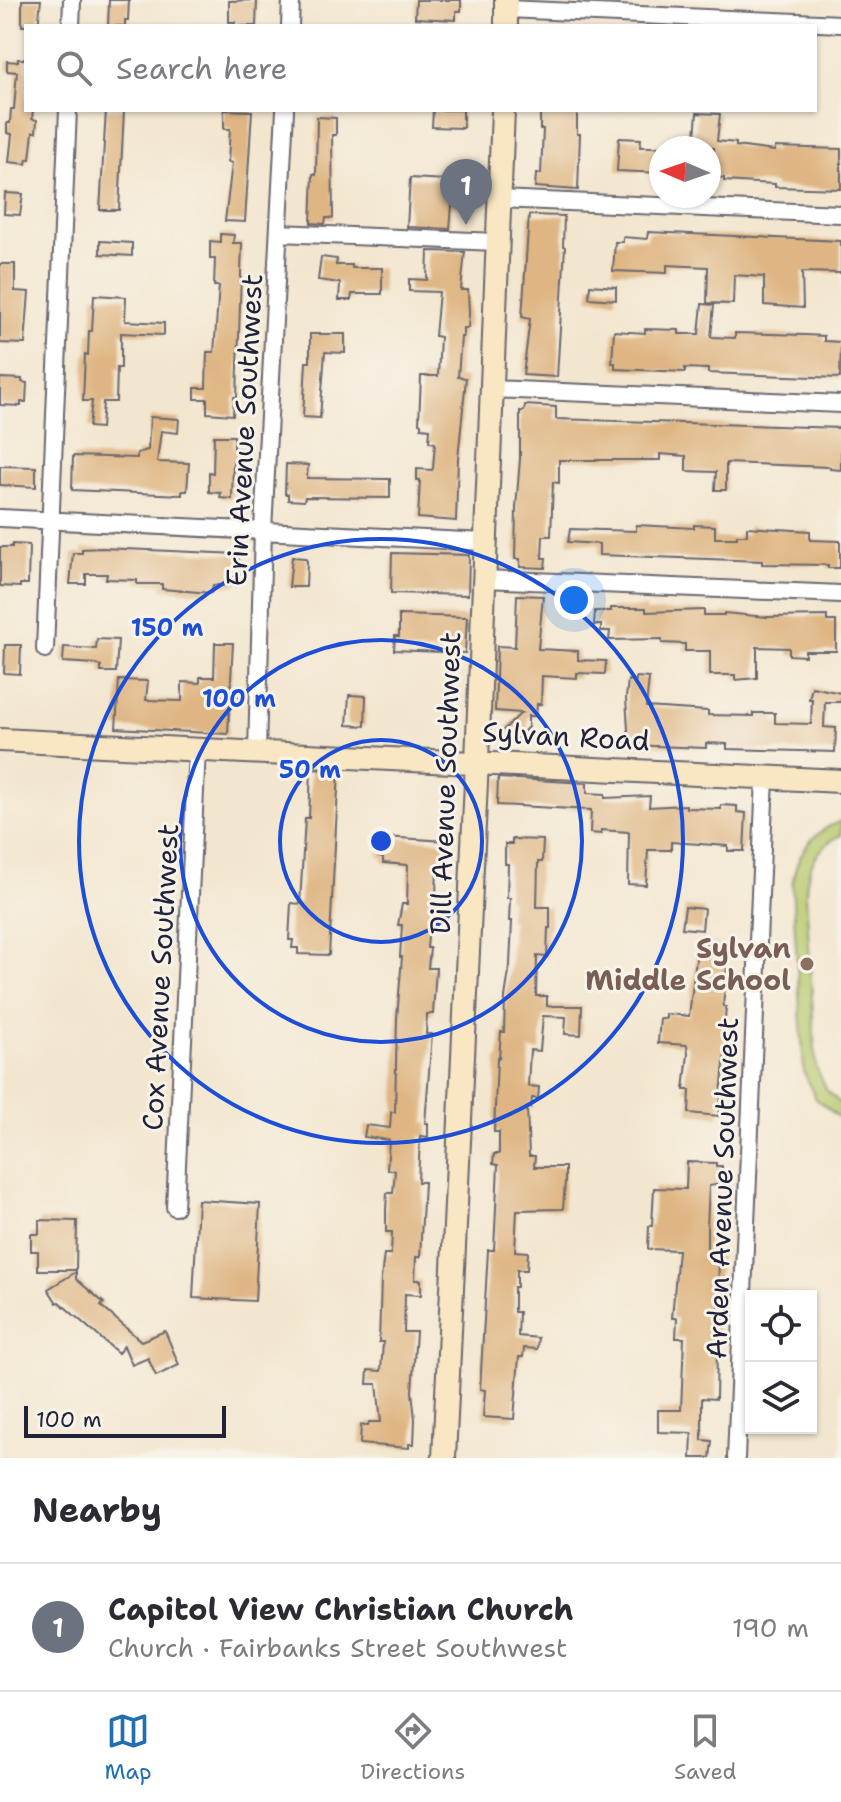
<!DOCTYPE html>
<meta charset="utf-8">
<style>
:root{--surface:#fff;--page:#f2f2f3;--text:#2b2b33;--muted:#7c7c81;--line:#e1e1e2;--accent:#1f6fb2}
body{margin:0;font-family:"Shantell Sans",sans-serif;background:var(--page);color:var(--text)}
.controls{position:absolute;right:24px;bottom:24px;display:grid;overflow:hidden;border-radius:0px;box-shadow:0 2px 6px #0004}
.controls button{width:72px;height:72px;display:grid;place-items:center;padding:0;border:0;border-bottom:2px solid var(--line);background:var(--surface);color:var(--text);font:40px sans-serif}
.compass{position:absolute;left:649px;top:136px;width:72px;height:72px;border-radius:50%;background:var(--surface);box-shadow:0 2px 6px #0004;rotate:272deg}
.scale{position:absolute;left:24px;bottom:20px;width:202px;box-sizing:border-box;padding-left:8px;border:4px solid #22223b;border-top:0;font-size:22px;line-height:28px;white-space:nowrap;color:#22223b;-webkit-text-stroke:6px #f7f3e8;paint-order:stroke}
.you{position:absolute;left:574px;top:600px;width:28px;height:28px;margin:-20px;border:6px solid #fff;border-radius:50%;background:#1a73e8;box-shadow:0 0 0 12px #1a73e833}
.badge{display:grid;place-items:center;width:52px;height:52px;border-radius:50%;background:var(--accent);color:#fff;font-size:26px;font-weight:700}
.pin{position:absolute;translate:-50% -66px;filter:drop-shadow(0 2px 4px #0008)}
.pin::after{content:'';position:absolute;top:42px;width:28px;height:24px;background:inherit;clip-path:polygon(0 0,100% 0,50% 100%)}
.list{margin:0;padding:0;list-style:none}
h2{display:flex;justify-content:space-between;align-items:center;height:104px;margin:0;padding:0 32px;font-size:34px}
h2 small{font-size:26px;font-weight:400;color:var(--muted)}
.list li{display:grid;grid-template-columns:52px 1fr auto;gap:24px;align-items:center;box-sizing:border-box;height:128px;padding:0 32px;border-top:2px solid var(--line)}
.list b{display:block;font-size:30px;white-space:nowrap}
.list p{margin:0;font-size:26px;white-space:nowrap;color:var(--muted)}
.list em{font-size:26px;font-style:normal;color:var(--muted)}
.icon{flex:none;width:44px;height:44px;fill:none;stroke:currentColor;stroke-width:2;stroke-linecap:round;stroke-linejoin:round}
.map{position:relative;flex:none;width:841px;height:1458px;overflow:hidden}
.search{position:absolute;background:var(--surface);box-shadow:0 2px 6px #0004;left:24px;right:24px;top:24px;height:88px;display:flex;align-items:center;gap:20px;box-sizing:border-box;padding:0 28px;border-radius:0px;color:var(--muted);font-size:30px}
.sheet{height:232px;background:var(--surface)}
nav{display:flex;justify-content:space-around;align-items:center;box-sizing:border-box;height:112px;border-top:2px solid var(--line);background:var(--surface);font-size:22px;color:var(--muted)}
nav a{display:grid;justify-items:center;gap:4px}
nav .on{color:var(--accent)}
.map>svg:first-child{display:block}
.green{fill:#b6c769;stroke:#6c7452;stroke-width:2}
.building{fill:#dfb683}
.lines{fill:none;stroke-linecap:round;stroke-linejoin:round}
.minor-casing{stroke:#6b676f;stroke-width:20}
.secondary-casing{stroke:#6b676f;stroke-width:26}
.minor{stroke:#fff;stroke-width:16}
.secondary{stroke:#f9e7c3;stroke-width:22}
.ring{fill:none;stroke:#1d4ed8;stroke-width:4}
.education-dot{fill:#8d6e63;stroke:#f7f3e8;stroke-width:3}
.labels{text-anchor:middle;stroke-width:6;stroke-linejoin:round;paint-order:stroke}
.street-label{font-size:28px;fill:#22223b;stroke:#f7f3e8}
.education-label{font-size:28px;font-weight:bold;fill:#785e54;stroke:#f7f3e8;text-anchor:end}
.centre{fill:#1d4ed8;stroke:#f7f3e8;stroke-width:4}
.ring-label{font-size:24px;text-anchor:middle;font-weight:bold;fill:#1d4ed8;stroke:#f7f3e8;stroke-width:6;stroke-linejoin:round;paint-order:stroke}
</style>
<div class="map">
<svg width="841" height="1458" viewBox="0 0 841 1458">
<rect width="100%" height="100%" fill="#f7f3e8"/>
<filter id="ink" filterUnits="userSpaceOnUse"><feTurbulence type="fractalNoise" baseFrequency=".0125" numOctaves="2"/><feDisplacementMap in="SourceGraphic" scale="16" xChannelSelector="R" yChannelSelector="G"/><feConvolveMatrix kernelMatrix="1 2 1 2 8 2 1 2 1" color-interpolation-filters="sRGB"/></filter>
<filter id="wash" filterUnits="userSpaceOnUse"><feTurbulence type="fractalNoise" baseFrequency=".006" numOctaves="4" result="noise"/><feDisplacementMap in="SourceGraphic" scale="32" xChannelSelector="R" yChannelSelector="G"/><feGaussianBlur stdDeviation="1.8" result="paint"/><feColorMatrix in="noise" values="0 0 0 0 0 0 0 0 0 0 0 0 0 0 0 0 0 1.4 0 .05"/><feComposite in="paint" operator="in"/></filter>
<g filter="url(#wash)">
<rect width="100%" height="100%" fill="#f3e6cf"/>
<path class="green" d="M 841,821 L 841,835 C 817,847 806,867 806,894 L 816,1067 L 827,1091 L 841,1104 L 841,1119 L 816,1099 L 804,1072 L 792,885 C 796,854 812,832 841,821 Z"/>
<g id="blocks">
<path class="building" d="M 22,0 L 41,0 L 38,26 L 22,26 Z
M 109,0 L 129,0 L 128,20 L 125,20 L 125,26 L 108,26 Z
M 257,0 L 256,26 L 234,26 L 235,22 L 229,22 L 229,1 Z
M 416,0 L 461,0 L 461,11 L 456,11 L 456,20 L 415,18 Z
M 18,59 L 26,59 L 26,110 L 33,110 L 32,119 L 37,120 L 36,132 L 33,132 L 30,159 L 27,159 L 26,164 L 9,162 L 12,134 L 7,133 L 7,123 L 10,123 L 11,109 L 14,109 L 17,72 L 7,71 L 7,61 L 18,62 Z
M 106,110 L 124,110 L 119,210 L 100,210 Z
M 224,110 L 252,111 L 245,222 L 225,221 L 232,163 L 228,162 L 230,129 L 224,129 Z
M 433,110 L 463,110 L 463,128 L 432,127 Z
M 540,110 L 577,110 L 577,134 L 580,134 L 578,190 L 535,187 L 536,174 L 541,174 L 543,129 L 540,129 Z
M 697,113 L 720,114 L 717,141 L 736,143 L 736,146 L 775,151 L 775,147 L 841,149 L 841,189 L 775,187 L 775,184 L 724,181 L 724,178 L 712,177 L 714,148 L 694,148 Z
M 317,117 L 336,118 L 336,135 L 332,135 L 333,218 L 326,218 L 325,224 L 311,223 L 313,174 L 316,175 Z
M 619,138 L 641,139 L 640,147 L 661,147 L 661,173 L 617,171 Z
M 410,178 L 465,181 L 464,187 L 468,187 L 467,199 L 463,199 L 462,206 L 452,205 L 450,229 L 407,227 Z
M 5,193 L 23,194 L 20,215 L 4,214 Z
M 529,215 L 564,216 L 563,246 L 565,247 L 557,377 L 523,375 L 530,319 L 522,317 Z
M 648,232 L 841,241 L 841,273 L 802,272 L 803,308 L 764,305 L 764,277 L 734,275 L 733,304 L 707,303 L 708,267 L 667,265 L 667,273 L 613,271 L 615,242 L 623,242 L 623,237 L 647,239 Z
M 220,234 L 234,235 L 233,243 L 242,243 L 237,397 L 234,397 L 233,415 L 207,413 L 207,399 L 195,399 L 195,388 L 206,388 L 207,352 L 214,352 L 219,286 L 214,286 L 215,259 L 210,259 L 210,241 L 220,242 Z
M 100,241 L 132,243 L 132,256 L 100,254 Z
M 428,251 L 465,252 L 461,290 L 468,290 L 469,313 L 468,328 L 463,328 L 463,337 L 461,337 L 458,377 L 466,378 L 458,459 L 456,521 L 418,518 L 420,480 L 417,480 L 417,469 L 432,470 L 433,468 L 435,443 L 429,442 L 430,429 L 421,428 L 421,424 L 419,423 L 421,376 L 438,376 L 440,337 L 435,336 L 439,292 L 409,291 L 409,279 L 427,280 Z
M 321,257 L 337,259 L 336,265 L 352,265 L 352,268 L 382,268 L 382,294 L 352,294 L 351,300 L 339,300 L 340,283 L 318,280 Z
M 0,264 L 15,264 L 15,291 L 29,292 L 25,344 L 0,343 Z
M 590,285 L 616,287 L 616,300 L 589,298 Z
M 94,295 L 126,297 L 125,321 L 164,323 L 164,335 L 121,333 L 121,368 L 117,368 L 116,402 L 103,402 L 101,428 L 89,427 L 92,401 L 83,401 L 85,354 L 88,355 L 89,331 L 92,331 Z
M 702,304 L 714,305 L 711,337 L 735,338 L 735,333 L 805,335 L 824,336 L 824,341 L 841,342 L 840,378 L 708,373 L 708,369 L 685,368 L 685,372 L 615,369 L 615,363 L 612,363 L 614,331 L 645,333 L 645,329 L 679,330 L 679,334 L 699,334 Z
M 310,334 L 345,334 L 345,353 L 325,352 L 320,418 L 303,417 L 306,362 L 310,362 Z
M 0,378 L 22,379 L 22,382 L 27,383 L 26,402 L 21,402 L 21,406 L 0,405 Z
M 525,405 L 556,407 L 556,419 L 841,428 L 841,470 L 830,469 L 830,467 L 726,463 L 726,490 L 715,490 L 716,472 L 686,471 L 686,456 L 660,454 L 660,460 L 559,460 L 559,483 L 553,482 L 551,536 L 543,536 L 542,558 L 546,558 L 545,568 L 520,567 L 520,559 L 515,559 L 516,508 L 520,459 L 520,411 L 524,411 Z
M 150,417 L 179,419 L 178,433 L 161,431 L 157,462 L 189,463 L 187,491 L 182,491 L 182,495 L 72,490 L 73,456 L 137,458 L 137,453 L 148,450 Z
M 214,436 L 234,436 L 234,448 L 240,449 L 239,461 L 233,461 L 232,499 L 220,498 L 221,493 L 209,492 L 209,472 L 213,473 Z
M 286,464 L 308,465 L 307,478 L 390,479 L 390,498 L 305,497 L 304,501 L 288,500 L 288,494 L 285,494 Z
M 0,466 L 36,467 L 36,487 L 0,485 Z
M 636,525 L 694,528 L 694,525 L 715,526 L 715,538 L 737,538 L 737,535 L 747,535 L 747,527 L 810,531 L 810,540 L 840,541 L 840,568 L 828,568 L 828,565 L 762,564 L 762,561 L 599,555 L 599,544 L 568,542 L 570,529 L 636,531 Z
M 12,544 L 29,545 L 28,584 L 20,584 L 20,587 L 0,586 L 0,547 L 12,547 Z
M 102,548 L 239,554 L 237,586 L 213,585 L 211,593 L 162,589 L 162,584 L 137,584 L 137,580 L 106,579 L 107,574 L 86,574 L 86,584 L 70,584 L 73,553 L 82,553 L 82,549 Z
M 392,553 L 469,555 L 468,595 L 391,593 Z
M 292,557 L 305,558 L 307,561 L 306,587 L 289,587 Z
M 517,595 L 543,596 L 538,649 L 578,651 L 578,660 L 606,661 L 605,674 L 577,673 L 577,678 L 542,676 L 541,704 L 537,704 L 536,716 L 528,716 L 528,727 L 515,740 L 512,737 L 505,743 L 498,735 L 521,713 L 495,711 L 497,646 L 515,647 Z
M 611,608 L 646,608 L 646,612 L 704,610 L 704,615 L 724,615 L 724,613 L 767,617 L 827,616 L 827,621 L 836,621 L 836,651 L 805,651 L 805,656 L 789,655 L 789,648 L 757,647 L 757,678 L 735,680 L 735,675 L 710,675 L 710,651 L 685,651 L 685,644 L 662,643 L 662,639 L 609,640 L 610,631 L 601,631 L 601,625 L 594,625 L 595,611 L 611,611 Z
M 399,615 L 467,617 L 465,653 L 394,650 L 395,636 L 399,636 Z
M 97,639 L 118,640 L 116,672 L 101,672 L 101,666 L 96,664 L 63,662 L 64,647 L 96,649 Z
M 215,643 L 233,643 L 228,734 L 116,728 L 119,680 L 148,681 L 146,700 L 182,701 L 182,682 L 200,683 L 200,677 L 214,677 Z
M 5,645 L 21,645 L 20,674 L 4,673 Z
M 636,677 L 649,678 L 646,707 L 708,711 L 708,715 L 753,716 L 753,713 L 775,713 L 775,723 L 811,724 L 812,699 L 809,699 L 812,687 L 841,693 L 841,702 L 825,702 L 824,727 L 836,728 L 835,752 L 727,749 L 727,744 L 706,743 L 706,748 L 629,745 L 626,698 L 628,680 L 636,681 Z
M 349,695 L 366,696 L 365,726 L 347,725 Z
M 311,769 L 339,771 L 329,955 L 298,954 L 298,948 L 292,948 L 293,940 L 289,940 L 291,903 L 300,904 L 305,818 L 309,818 Z
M 498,778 L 587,783 L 587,793 L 605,794 L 605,798 L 650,796 L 649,807 L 686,805 L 686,808 L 721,809 L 721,805 L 737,806 L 737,812 L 746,813 L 744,851 L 728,851 L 728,846 L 671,842 L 671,850 L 648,850 L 646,885 L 628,884 L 629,832 L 601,830 L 601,834 L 590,833 L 591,810 L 497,805 Z
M 384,837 L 446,841 L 445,867 L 437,866 L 435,926 L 429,926 L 427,948 L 430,948 L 428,968 L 436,968 L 433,1014 L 427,1014 L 426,1034 L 432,1034 L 425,1123 L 428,1123 L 428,1137 L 420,1136 L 418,1182 L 424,1182 L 420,1257 L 416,1257 L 415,1280 L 421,1280 L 421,1295 L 405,1294 L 404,1332 L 416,1332 L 412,1392 L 415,1419 L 414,1444 L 409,1444 L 409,1448 L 360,1444 L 361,1425 L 368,1426 L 369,1422 L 381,1422 L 377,1384 L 367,1384 L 368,1370 L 381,1371 L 383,1342 L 379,1342 L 381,1279 L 384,1254 L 391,1254 L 392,1232 L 386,1232 L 386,1210 L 387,1193 L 393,1193 L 395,1170 L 387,1170 L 389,1140 L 364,1137 L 366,1125 L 390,1128 L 391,1112 L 395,1112 L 397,1018 L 402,957 L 400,957 L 402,925 L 398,925 L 402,904 L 407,904 L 408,865 L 383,863 L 383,858 L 378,857 L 379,847 L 383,847 Z
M 512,839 L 543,840 L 542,862 L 538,862 L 537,907 L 550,907 L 550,928 L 548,928 L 547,957 L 537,956 L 536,996 L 547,996 L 547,1006 L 582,1006 L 581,1035 L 565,1034 L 566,1017 L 543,1016 L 540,1051 L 530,1050 L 528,1086 L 539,1087 L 538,1099 L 532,1098 L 531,1108 L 527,1108 L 529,1156 L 535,1156 L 534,1167 L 565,1167 L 565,1181 L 563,1209 L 517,1210 L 515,1251 L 528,1252 L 527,1270 L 517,1270 L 517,1287 L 514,1287 L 514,1312 L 519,1312 L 518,1336 L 538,1338 L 537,1349 L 524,1348 L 523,1357 L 519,1357 L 514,1419 L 483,1417 L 485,1390 L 480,1389 L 488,1250 L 494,1250 L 498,1165 L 493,1164 L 494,1154 L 499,1154 L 499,1132 L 494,1132 L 497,1058 L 499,1058 L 501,1032 L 504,1032 L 505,997 L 510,965 L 512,921 L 509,921 L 510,898 L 507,898 L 508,864 L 505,864 L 505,844 L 512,844 Z
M 685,907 L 704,909 L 702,930 L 682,928 Z
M 698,943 L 729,946 L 723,1006 L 726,1007 L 724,1033 L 727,1033 L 719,1116 L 689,1113 L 690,1090 L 684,1090 L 688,1054 L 687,1045 L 658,1043 L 660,1018 L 666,1019 L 666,1014 L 689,1016 Z
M 687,1162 L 716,1163 L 716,1166 L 722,1166 L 721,1184 L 709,1186 L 707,1228 L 707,1252 L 719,1252 L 716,1399 L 702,1398 L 702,1440 L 712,1441 L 710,1458 L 691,1458 L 692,1433 L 658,1432 L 658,1410 L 681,1410 L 684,1338 L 676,1338 L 677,1318 L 672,1318 L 678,1250 L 648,1249 L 649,1226 L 652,1226 L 654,1188 L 686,1189 Z
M 198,1200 L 260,1204 L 255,1301 L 193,1298 Z
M 39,1220 L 77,1221 L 76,1270 L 38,1270 L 38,1251 L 31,1251 L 31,1234 L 39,1234 Z
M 76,1272 L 76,1279 L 104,1303 L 101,1306 L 141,1341 L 165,1331 L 179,1365 L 156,1376 L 148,1358 L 132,1365 L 124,1346 L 118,1353 L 59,1302 L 57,1303 L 48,1289 Z"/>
</g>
</g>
<g filter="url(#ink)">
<use href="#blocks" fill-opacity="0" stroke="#6b676f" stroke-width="2"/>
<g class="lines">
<defs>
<path id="minor" d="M 507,9 L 841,24
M 71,26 L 72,0
M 290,26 L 291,0
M 499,199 L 841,214
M 279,233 L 497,242
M 491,389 L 841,404
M 0,518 L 485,542
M 484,579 L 841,594
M 45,649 L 68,110
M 257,752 L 263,530 L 285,110
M 175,1207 L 197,749
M 736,1458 L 765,777"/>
<path id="secondary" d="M 506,26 L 506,0
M 0,740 L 841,781
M 444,1458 L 477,761 L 503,110"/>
</defs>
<use href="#minor" class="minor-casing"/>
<use href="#secondary" class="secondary-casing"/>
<use href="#minor" class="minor"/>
<use href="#secondary" class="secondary"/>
</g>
</g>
<g class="ring">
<circle cx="381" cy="841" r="101"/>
<circle cx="381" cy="841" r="201"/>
<circle cx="381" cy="841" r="302"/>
</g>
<circle class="education-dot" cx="807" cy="964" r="8"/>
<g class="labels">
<g class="street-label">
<text transform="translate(244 430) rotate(-87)" y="10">Erin Avenue Southwest</text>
<text transform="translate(566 736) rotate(3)" y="10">Sylvan Road</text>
<text transform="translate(445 783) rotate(-88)" y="10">Dill Avenue Southwest</text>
<text transform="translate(160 977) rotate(-87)" y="10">Cox Avenue Southwest</text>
<text transform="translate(722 1188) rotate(-88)" y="10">Arden Avenue Southwest</text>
</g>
<g class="education-label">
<text x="791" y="958">Sylvan<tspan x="791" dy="32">Middle School</tspan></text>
</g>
</g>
<circle cx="381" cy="841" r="12" class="centre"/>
<g class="ring-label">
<text x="167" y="636">150 m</text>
<text x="239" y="707">100 m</text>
<text x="310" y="778">50 m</text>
</g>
</svg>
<div class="controls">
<button><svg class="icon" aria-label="locate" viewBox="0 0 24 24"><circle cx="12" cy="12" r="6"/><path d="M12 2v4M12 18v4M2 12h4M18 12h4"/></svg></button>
<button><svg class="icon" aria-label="layers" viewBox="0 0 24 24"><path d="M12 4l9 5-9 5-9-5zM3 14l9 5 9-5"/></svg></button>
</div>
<svg class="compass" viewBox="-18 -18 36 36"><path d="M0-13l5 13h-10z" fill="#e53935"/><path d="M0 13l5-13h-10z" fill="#7c7c81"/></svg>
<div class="scale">100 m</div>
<div class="you"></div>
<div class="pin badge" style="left:466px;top:225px;background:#6b7280">1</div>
<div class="search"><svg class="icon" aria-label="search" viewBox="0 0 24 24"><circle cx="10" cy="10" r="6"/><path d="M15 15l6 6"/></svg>Search here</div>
</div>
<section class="sheet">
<h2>Nearby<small></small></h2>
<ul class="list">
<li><span class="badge" style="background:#6b7280">1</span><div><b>Capitol View Christian Church</b><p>Church · Fairbanks Street Southwest</p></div><em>190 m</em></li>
</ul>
</section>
<nav>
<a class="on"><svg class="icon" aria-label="map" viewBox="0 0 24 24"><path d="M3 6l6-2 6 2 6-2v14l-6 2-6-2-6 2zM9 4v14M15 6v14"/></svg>Map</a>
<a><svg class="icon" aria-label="directions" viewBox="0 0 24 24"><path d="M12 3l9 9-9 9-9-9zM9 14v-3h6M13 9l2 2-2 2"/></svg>Directions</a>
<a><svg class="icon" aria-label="saved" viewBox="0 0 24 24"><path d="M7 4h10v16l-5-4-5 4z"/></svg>Saved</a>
</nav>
